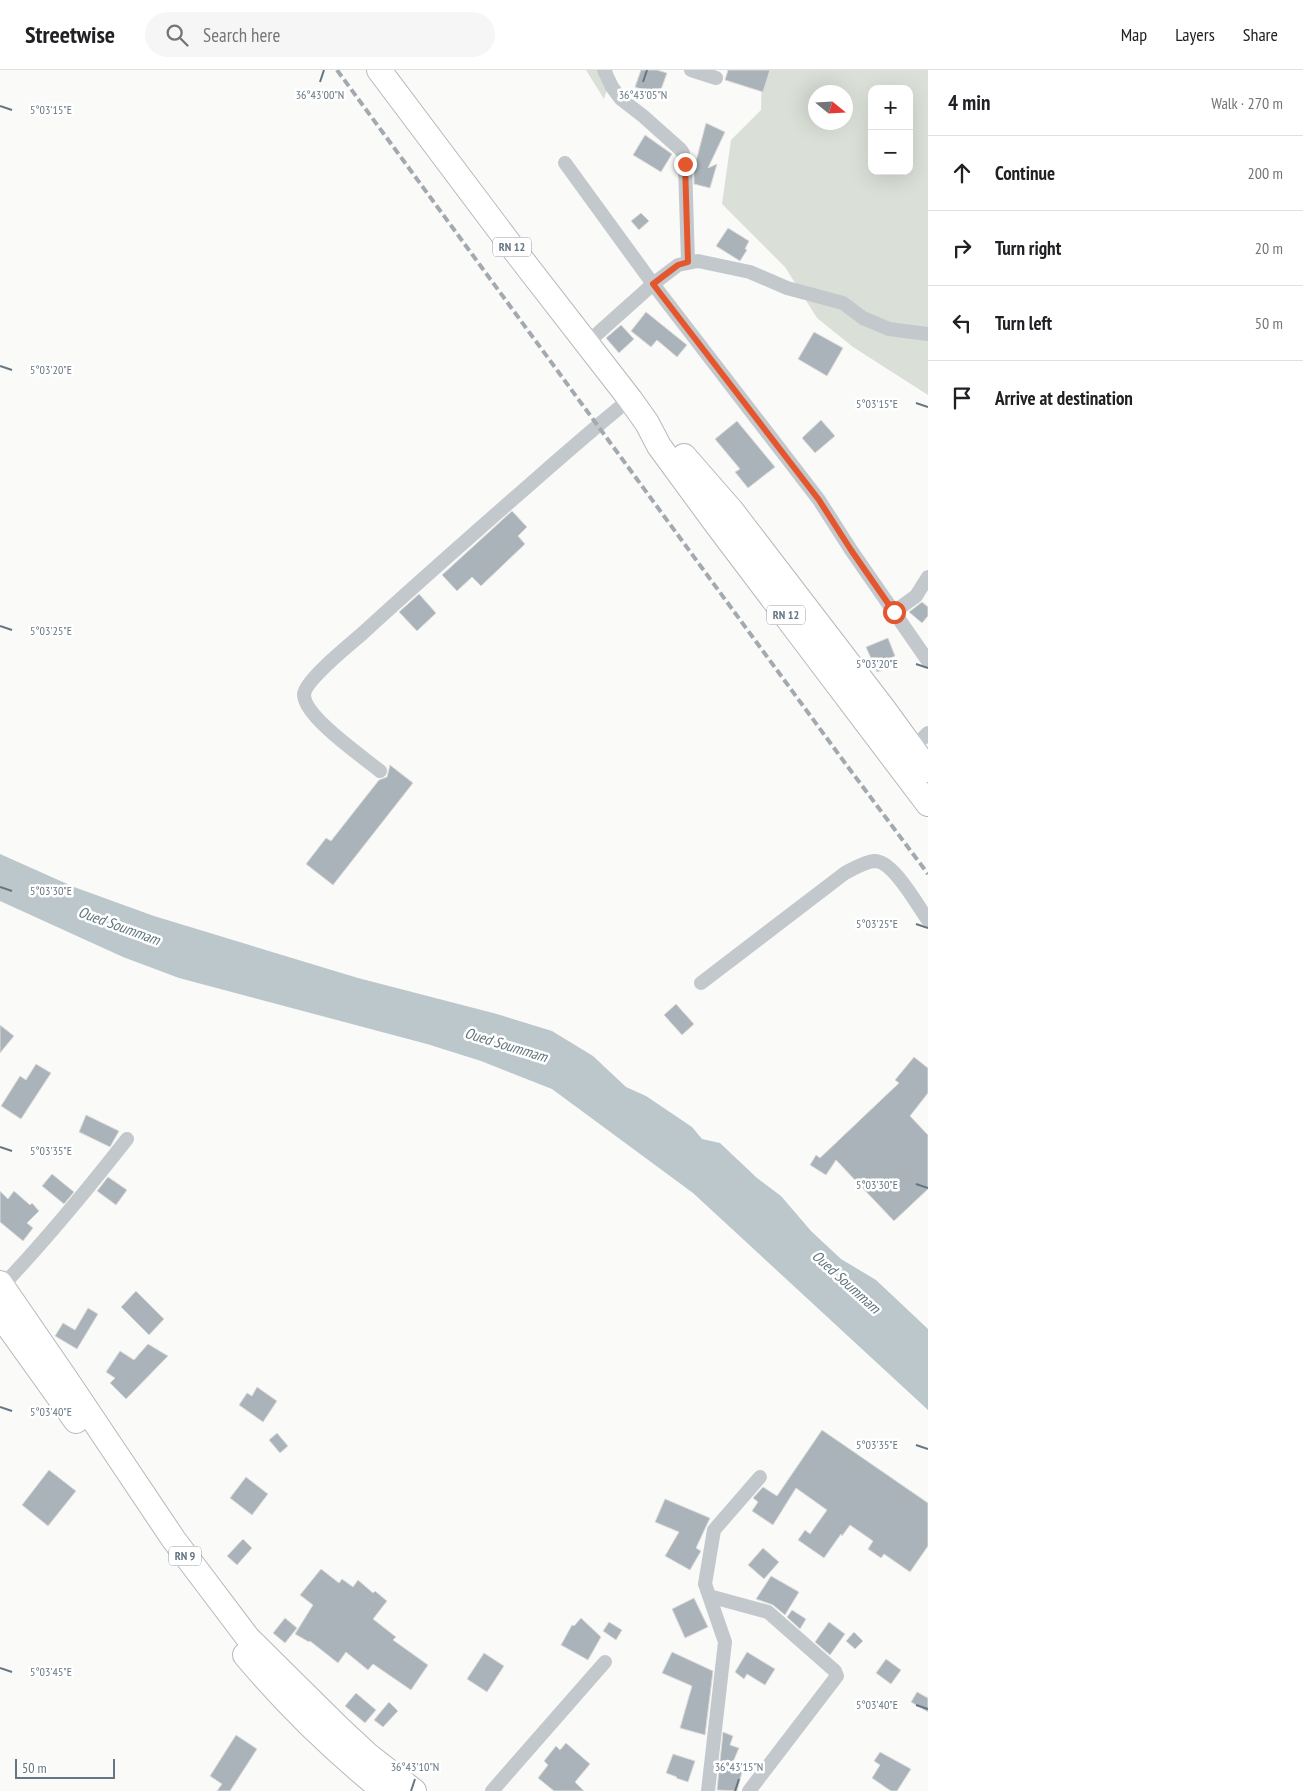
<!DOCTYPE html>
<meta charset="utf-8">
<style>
:root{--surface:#fff;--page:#f6f6f6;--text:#202124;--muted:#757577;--line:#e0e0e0}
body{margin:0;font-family:"PT Sans Narrow",sans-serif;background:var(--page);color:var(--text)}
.controls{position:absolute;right:15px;top:15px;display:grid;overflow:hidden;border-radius:10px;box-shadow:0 5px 20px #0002}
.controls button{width:45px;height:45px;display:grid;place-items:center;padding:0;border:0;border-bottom:1px solid var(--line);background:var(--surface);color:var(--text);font:25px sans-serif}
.compass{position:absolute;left:808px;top:15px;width:45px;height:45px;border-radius:50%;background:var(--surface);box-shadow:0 5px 20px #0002;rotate:108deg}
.scale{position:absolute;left:15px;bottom:12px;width:100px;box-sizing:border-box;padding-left:5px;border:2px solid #657683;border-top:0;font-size:14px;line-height:18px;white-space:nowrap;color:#657683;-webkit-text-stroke:4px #fff;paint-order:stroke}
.stop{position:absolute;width:15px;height:15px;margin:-11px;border:4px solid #e4572e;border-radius:50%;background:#fff}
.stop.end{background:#e4572e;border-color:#fff;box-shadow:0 1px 5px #0008}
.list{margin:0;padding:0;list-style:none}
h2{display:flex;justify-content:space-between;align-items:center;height:65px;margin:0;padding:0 20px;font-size:21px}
h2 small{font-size:16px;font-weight:400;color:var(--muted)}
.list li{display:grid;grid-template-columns:32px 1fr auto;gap:15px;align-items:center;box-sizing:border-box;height:75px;padding:0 20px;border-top:1px solid var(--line)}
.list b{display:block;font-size:19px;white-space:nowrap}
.list em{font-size:16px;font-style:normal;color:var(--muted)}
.icon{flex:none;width:28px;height:28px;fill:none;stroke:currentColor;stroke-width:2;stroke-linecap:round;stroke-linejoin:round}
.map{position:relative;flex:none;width:928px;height:1721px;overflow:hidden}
header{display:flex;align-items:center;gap:30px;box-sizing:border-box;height:70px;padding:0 25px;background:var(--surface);border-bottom:1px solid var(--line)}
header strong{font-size:24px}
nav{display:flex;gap:28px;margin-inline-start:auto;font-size:18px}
.search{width:350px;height:45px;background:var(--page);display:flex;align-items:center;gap:12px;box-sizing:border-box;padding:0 18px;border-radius:28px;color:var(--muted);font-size:19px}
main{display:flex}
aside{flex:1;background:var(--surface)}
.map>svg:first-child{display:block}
.green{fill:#dadfd7;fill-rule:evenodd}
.water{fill:#bbc7cb}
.building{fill:#aab3b9;stroke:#dcdcda}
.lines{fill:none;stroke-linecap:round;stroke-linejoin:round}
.highway-casing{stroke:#b4b9bd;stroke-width:26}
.street{stroke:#c3c8cc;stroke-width:14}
.highway{stroke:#fff;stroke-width:24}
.rail{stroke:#a2aab0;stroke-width:4;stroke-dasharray:8 4;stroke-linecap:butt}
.route{stroke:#e4572e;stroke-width:6}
.ticks{fill:none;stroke:#657683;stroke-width:2}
.labels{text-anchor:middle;stroke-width:5;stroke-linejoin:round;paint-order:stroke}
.shield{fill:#fff;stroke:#939fa8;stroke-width:1}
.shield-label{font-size:12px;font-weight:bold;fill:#657683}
.water-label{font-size:15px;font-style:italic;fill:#60757c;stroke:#fff}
.ticks-label{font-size:12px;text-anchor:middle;fill:#657683;stroke:#fff;stroke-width:5;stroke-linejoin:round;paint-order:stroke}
</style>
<header>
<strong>Streetwise</strong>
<div class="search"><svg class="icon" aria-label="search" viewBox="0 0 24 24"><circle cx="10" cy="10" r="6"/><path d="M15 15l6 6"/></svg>Search here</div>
<nav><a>Map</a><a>Layers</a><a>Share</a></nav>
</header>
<main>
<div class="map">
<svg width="928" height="1721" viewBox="0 0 928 1721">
<rect width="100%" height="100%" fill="#fafaf8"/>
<path class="green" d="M 586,0 L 613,0 L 604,29 Z
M 762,0 L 928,0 L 928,325 L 853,277 L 817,248 L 785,197 L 722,134 L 731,70 L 761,40 ZM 872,19 L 909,19 L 909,101 L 872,101 ZM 816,22 L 846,22 L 846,52 L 816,52 Z"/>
<path class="water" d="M 0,784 L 74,817 L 154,846 L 358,908 L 497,944 L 552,961 L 593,986 L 626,1017 L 646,1026 L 692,1057 L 702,1069 L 720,1073 L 757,1108 L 781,1126 L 811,1161 L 841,1189 L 876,1210 L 928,1259 L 928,1340 L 693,1123 L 552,1019 L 481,991 L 427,974 L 179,908 L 123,887 L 0,831 Z"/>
<path class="building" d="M 641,0 L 657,0 L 667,3 L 659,25 L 635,17 Z
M 728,0 L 770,0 L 763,22 L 725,10 Z
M 706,53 L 725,62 L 708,98 L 717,94 L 710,118 L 694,114 L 694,99 Z
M 645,65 L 672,84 L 661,102 L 633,85 Z
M 641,143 L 649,151 L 639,160 L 631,151 Z
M 728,158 L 749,171 L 745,179 L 747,180 L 740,191 L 716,176 Z
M 646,242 L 687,275 L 677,287 L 657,270 L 651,277 L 631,261 Z
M 621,255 L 634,269 L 619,283 L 606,268 Z
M 814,262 L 843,278 L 827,306 L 798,289 Z
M 821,350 L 835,366 L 815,383 L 802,368 Z
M 737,351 L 775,397 L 748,418 L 735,402 L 740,399 L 715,369 Z
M 512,441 L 527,457 L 518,466 L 525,474 L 481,516 L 472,507 L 457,521 L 442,505 Z
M 419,524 L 436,543 L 417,561 L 399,542 Z
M 922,532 L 928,537 L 928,546 L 922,553 L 909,542 Z
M 888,568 L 895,586 L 888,590 L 891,597 L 877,602 L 866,577 Z
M 390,695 L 413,713 L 333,815 L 306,794 L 326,768 L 331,771 L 379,710 L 387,707 Z
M 676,934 L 694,954 L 682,965 L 664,945 Z
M 0,955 L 14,966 L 0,983 Z
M 914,987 L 928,998 L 928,1023 L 910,1046 L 928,1065 L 928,1119 L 894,1151 L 836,1090 L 826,1105 L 810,1095 L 816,1085 L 820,1088 L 899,1013 L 895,1010 Z
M 36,994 L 51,1003 L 21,1049 L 1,1036 L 20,1006 L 26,1010 Z
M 86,1045 L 119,1061 L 110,1077 L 79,1062 Z
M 52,1104 L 74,1122 L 64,1134 L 42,1116 Z
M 108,1107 L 127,1120 L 116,1135 L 97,1121 Z
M 0,1121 L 8,1129 L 14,1121 L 30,1135 L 32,1133 L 39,1141 L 27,1153 L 33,1158 L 23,1171 L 0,1152 Z
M 136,1221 L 164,1249 L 149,1265 L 121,1237 Z
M 88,1238 L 98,1244 L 77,1279 L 55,1266 L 63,1253 L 75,1260 Z
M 148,1274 L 168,1286 L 126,1329 L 110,1313 L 115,1308 L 106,1302 L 120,1281 L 134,1290 Z
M 257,1317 L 277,1331 L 263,1352 L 239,1335 L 247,1323 L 252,1326 Z
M 822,1360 L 928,1433 L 928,1476 L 910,1502 L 884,1484 L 881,1488 L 868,1479 L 873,1471 L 850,1455 L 842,1466 L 841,1464 L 824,1488 L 798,1470 L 805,1460 L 810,1464 L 827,1440 L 796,1418 L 773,1455 L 752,1441 L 758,1432 L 753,1428 L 763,1417 L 777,1426 Z
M 277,1363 L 288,1376 L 280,1383 L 269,1370 Z
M 49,1400 L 76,1421 L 48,1456 L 22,1435 Z
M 246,1407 L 268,1424 L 252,1445 L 230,1428 Z
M 665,1429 L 710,1448 L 696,1478 L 701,1481 L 690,1500 L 665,1486 L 679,1462 L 655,1452 Z
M 243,1469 L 252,1478 L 237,1495 L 227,1486 Z
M 763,1478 L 779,1492 L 764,1509 L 748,1495 Z
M 321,1499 L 339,1513 L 342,1509 L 353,1517 L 358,1510 L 373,1523 L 375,1521 L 387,1531 L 373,1549 L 396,1567 L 393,1570 L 428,1595 L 411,1620 L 373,1594 L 368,1600 L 346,1582 L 338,1593 L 310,1571 L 309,1572 L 295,1564 L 313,1535 L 300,1525 Z
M 771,1506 L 799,1522 L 785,1545 L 773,1535 L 756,1529 Z
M 694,1528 L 708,1557 L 685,1568 L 672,1539 Z
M 792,1540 L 806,1549 L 800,1559 L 787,1547 Z
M 285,1548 L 297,1558 L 285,1573 L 273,1563 Z
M 581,1548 L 601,1567 L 588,1590 L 561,1575 L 572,1555 L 574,1556 Z
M 609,1552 L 622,1560 L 616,1570 L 603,1561 Z
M 829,1552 L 845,1564 L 830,1585 L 815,1572 Z
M 854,1562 L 863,1571 L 855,1579 L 846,1571 Z
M 672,1582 L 713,1601 L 705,1665 L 680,1658 L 692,1616 L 662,1603 Z
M 747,1582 L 775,1599 L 765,1615 L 747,1604 L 744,1609 L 735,1602 Z
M 484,1583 L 504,1596 L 487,1622 L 467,1609 Z
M 886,1589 L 901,1600 L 891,1614 L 876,1603 Z
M 917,1622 L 928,1628 L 928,1642 L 911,1632 Z
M 356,1623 L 376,1640 L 365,1653 L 345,1636 Z
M 389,1632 L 398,1641 L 383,1657 L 374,1650 Z
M 723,1662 L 733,1666 L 730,1675 L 739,1678 L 730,1699 L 742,1702 L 737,1721 L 717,1720 Z
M 236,1665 L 257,1679 L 230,1721 L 217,1721 L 222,1714 L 210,1706 Z
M 566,1673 L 590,1694 L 575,1712 L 584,1721 L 554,1721 L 538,1708 L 548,1695 L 544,1691 L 556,1676 L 560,1680 Z
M 880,1682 L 911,1699 L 897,1721 L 891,1721 L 872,1708 L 880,1695 L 874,1691 Z
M 673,1684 L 695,1691 L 688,1712 L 676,1708 L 677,1707 L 666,1703 Z"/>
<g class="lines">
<defs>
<path id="highway" d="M 379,0 L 512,177 L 630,329 L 647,353 L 659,376 L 717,455 L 928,734
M 684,386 L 732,441 L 883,638 L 928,700
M 0,1213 L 66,1309 L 174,1470 L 248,1568 L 339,1658 L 368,1685 L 414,1721
M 0,1245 L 76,1351
M 245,1585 C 287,1635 333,1680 384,1721"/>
</defs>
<use href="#highway" class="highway-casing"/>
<path class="street" d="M 604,0 L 612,17 L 621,29 L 643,46 L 680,79 L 683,83 L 685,94 L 688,192
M 691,0 L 716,8
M 565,93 L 653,214 L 819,430 L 851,480 L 928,591
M 587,273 L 653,214 L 678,195 L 698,191 L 750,202 L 787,218 L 843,233 L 863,248 L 889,259 L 928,264
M 894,542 L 916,526 L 928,507
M 912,679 L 928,663
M 380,701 C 363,687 303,646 304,624 C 306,609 352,573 364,562 C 413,517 462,474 512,430 C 551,396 589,362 630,329
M 701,913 L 845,803 C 853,799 864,792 874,791 C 893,790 917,835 928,850
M 2,1216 C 47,1169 87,1120 127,1069
M 709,1526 L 768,1542 L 835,1601 L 837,1606 L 749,1721
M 492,1721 L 605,1592
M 708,1721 L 725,1572 L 705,1514 L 714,1460 L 760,1407"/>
<use href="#highway" class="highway"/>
<path class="rail" d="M 337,0 L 845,693 L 928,804"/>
</g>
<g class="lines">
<path class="route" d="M 685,94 L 688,192 L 678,195 L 653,214 L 819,430 L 851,480 L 894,542"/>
</g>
<path class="ticks" d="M 320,12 L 324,0M 643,12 L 647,0M 0,36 L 12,40M 0,296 L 12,300M 916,333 L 928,337M 0,556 L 12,560M 916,594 L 928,598M 0,817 L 12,821M 916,854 L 928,858M 0,1077 L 12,1081M 916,1114 L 928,1118M 0,1337 L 12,1341M 916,1375 L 928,1379M 0,1598 L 12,1602M 916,1635 L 928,1639M 411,1721 L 415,1709M 735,1721 L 739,1709"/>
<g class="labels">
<g class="shield">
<rect x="493" y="167.5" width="38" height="19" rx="4"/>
<rect x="767" y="535.5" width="38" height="19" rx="4"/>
<rect x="169" y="1476.5" width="32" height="19" rx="4"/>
</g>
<g class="shield-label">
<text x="512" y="181">RN 12</text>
<text x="786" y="549">RN 12</text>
<text x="185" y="1490">RN 9</text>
</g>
<g class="water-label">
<text transform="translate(119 856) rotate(20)" y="5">Oued Soummam</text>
<text transform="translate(506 975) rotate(17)" y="5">Oued Soummam</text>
<text transform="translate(846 1212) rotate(42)" y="5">Oued Soummam</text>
</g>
</g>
<g class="ticks-label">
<text x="320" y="29">36°43'00"N</text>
<text x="643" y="29">36°43'05"N</text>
<text x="51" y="44">5°03'15"E</text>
<text x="51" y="304">5°03'20"E</text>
<text x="877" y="338">5°03'15"E</text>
<text x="51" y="565">5°03'25"E</text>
<text x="877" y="598">5°03'20"E</text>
<text x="51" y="825">5°03'30"E</text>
<text x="877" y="858">5°03'25"E</text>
<text x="51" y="1085">5°03'35"E</text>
<text x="877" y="1119">5°03'30"E</text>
<text x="51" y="1346">5°03'40"E</text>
<text x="877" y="1379">5°03'35"E</text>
<text x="51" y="1606">5°03'45"E</text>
<text x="877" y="1639">5°03'40"E</text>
<text x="415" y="1701">36°43'10"N</text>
<text x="739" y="1701">36°43'15"N</text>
</g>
</svg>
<div class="controls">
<button>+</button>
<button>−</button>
</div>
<svg class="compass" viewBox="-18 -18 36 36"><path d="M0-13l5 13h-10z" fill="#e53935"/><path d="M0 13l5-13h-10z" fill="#757577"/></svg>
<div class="scale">50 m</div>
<div class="stop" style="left:894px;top:542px"></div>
<div class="stop end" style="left:685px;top:94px"></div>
</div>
<aside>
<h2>4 min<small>Walk · 270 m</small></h2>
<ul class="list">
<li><svg class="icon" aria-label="ahead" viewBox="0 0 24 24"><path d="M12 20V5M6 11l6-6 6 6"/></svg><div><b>Continue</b></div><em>200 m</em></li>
<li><svg class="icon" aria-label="right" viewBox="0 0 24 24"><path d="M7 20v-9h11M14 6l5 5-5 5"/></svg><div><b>Turn right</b></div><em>20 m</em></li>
<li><svg class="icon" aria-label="left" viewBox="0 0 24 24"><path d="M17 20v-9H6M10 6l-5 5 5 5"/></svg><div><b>Turn left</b></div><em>50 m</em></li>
<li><svg class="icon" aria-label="arrive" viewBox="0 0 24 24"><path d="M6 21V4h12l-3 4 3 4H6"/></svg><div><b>Arrive at destination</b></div></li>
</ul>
</aside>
</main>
